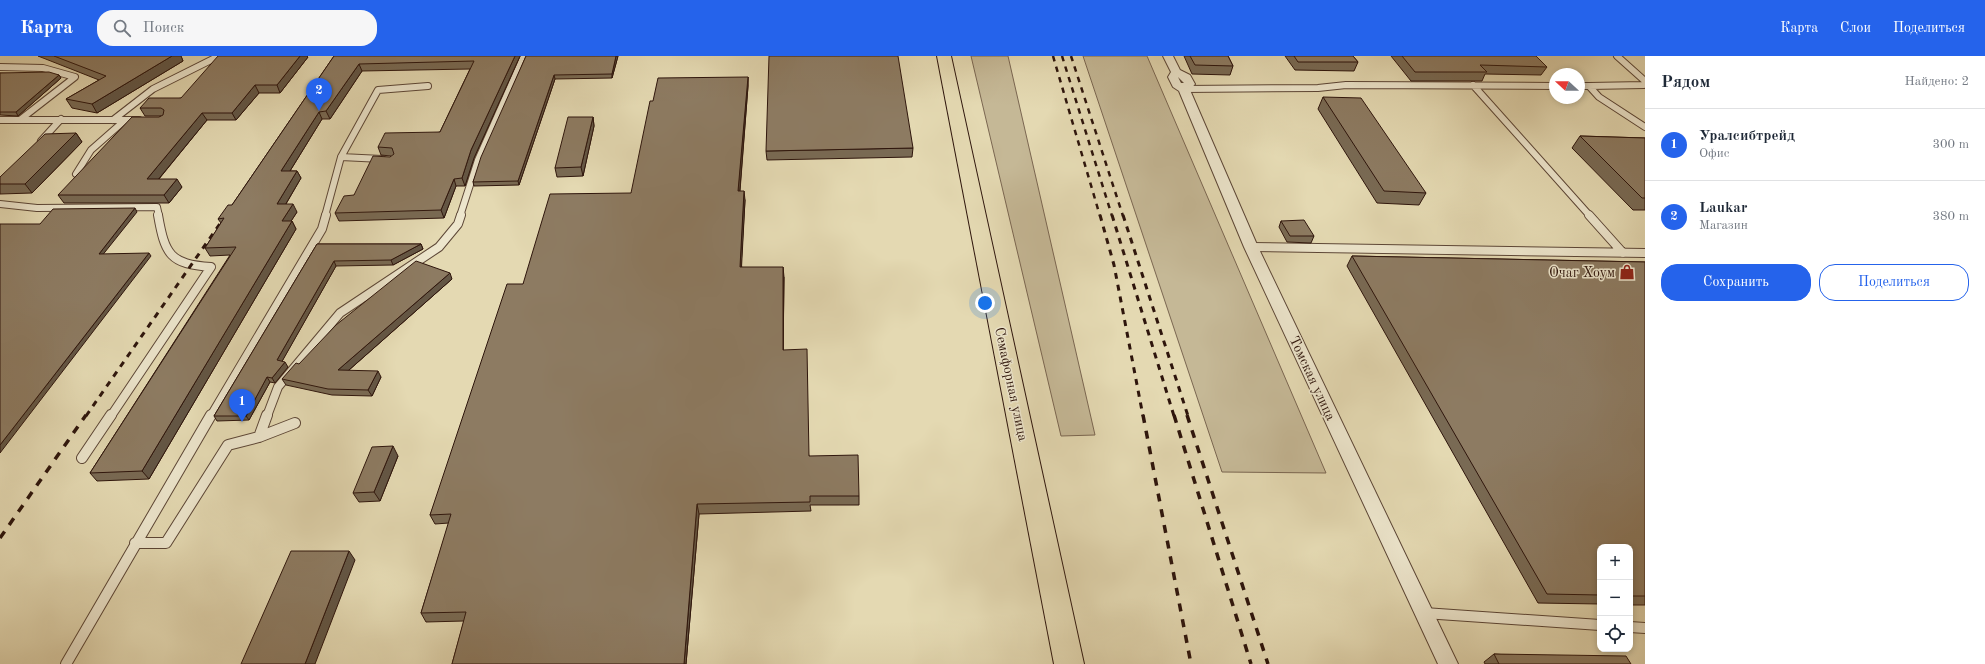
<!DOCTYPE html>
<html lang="ru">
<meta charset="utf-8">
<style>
:root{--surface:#fff;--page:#f6f6f7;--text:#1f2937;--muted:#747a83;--line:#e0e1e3;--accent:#2563eb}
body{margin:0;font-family:"Old Standard TT",serif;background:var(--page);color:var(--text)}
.controls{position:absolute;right:12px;bottom:12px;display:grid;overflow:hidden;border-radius:8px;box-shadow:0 2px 6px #0003}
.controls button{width:36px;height:36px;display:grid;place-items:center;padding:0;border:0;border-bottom:1px solid var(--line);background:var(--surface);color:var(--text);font:20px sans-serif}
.compass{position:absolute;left:1549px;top:12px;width:36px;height:36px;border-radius:50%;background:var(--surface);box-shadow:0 2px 6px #0003;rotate:291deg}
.you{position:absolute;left:985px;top:247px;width:14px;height:14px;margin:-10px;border:3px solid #fff;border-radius:50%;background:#1a73e8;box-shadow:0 0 0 6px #1a73e833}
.badge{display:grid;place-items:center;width:26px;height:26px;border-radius:50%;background:var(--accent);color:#fff;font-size:13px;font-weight:700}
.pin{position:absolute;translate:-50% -33px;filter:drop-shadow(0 1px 2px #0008)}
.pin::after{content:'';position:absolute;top:21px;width:14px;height:12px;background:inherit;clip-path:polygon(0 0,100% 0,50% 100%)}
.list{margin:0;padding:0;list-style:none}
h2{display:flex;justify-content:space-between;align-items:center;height:52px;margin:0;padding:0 16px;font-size:17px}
h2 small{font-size:13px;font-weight:400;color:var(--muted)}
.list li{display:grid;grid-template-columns:26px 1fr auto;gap:12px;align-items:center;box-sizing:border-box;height:72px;padding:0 16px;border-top:1px solid var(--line)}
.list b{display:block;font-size:15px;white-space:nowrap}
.list p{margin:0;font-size:13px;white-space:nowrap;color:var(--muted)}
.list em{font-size:13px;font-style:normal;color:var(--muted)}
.actions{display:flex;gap:8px;padding:12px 16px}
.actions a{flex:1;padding:9px 0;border:1px solid var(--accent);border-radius:16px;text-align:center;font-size:14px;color:var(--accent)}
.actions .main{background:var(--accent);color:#fff}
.icon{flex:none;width:22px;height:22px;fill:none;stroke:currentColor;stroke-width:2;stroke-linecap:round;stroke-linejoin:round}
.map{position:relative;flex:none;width:1645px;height:608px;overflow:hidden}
header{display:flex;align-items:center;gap:24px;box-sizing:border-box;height:56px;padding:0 20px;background:var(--accent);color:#fff}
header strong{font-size:19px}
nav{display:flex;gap:22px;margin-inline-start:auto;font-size:14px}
.search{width:280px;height:36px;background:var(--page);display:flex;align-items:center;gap:10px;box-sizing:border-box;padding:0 14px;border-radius:16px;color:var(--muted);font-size:15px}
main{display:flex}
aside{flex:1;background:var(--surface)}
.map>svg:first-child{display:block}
.green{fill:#c5b896;stroke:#7a6651}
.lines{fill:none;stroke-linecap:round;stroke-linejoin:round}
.lane-far2-casing{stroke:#5c4636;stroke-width:8}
.lane-far1-casing{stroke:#5c4636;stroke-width:10}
.lane-casing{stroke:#5c4636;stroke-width:12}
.street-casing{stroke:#5c4636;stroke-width:2}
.highway-casing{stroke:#2e150c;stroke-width:2}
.lane-far2{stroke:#ede6cd;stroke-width:6}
.lane-far1{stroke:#ede6cd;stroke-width:8}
.lane{stroke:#ede6cd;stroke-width:10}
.street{fill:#ede6cd;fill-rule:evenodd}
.highway{fill:#e4d9b2;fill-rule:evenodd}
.rail-far2{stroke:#2e150c;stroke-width:2.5;stroke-dasharray:5.5 5.5;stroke-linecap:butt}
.rail-far1{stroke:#2e150c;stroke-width:3;stroke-dasharray:6 6;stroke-linecap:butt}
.rail{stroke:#2e150c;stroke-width:3.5;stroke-dasharray:8 8;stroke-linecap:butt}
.wall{fill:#796a54;stroke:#2e150c}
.shaded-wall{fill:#635645;stroke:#2e150c}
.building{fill:#8d7b62;stroke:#2e150c}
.labels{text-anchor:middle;stroke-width:3;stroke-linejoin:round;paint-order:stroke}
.poi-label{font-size:14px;fill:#2e150c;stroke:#ede6cd;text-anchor:end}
.street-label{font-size:14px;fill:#2e150c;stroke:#ede6cd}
</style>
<header>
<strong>Карта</strong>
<div class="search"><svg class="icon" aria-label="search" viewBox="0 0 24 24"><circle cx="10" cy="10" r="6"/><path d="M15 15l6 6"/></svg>Поиск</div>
<nav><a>Карта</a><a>Слои</a><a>Поделиться</a></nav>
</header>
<main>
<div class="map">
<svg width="1645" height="608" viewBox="0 0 1645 608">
<rect width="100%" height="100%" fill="#e4d9b2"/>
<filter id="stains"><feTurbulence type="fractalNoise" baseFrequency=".005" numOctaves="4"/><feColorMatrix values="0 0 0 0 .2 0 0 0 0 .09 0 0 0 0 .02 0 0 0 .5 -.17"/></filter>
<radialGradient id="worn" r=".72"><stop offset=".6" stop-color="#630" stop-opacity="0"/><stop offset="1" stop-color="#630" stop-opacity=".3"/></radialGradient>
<path class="green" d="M 971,0 L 1008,0 L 1095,379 L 1061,380 Z
M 1083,0 L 1147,0 L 1326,417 L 1222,416 Z"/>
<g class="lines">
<defs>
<path id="lane-far2" d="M 1617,0 L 1645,25
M 0,11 L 43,12 L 75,21 L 21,63
M 1473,29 L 1590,160
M 1579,30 L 1589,30 L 1599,41 L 1645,71
M 1589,30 L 1644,29 L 1645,27
M 1184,33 L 1318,32 L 1346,29 L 1555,30
M 0,64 L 139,64
M 113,64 L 153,33 L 219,0
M 41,85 L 61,63
M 341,101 L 382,103
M 76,118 L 91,94 L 124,65
M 0,148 L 37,152 L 157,151 L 159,160
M 325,160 L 341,101 L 378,34 L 428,30
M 460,160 L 478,104 L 524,0"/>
<path id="lane-far1" d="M 1589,159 L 1623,197
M 1251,191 L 1645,197
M 111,360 L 211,211 C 170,208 165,199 158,159
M 211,360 L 322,173 L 326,159
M 267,360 L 278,331 L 340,257 L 439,191 L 458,168 L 461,159"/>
<path id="lane" d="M 259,381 L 267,359
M 82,402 L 111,359
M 135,487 L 166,487 L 228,389 L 259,381 L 295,367
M 1424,557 L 1600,569
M 1630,571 L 1645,572
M 66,608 L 211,359"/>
<path id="street" d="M 1163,0 L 1173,0 L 1180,14 L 1190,19 L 1195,28 L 1190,34 L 1258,191 L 1458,608 L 1438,608 L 1244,191 L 1179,35 L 1173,31 L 1168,21 L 1171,16 ZM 1178,21 L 1184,27 L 1181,27 Z"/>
<path id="highway" d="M 937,0 L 951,0 L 1084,608 L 1054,608 Z"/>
</defs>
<use href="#lane-far2" class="lane-far2-casing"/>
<use href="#lane-far1" class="lane-far1-casing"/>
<use href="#lane" class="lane-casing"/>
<use href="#street" class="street-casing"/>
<use href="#highway" class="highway-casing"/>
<use href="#lane-far2" class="lane-far2"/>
<use href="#lane-far1" class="lane-far1"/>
<use href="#lane" class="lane"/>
<use href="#street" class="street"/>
<use href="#highway" class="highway"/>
<path class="rail-far2" d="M 1053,0 L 1100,160
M 1062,0 L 1112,160
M 1071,0 L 1123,160
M 225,160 L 227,158"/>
<path class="rail-far1" d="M 1100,159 L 1114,209 L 1143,360
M 1112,159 L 1174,360
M 1123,159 L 1188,360
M 86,360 L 226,159"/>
<path class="rail" d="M 1143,359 L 1191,608
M 1174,359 L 1251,608
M 1187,359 L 1268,608
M 0,482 L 86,359"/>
</g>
<path class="wall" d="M 38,0 L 181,0 L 183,5 L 97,57 L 72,52 L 66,43 L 99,24 Z
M 334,0 L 520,0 L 474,102 L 465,130 L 456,130 L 444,162 L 339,165 L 335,157 L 354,139 L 390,101 L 391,100 L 381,99 L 378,91 L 440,76 L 470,13 L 362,15 L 330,63 L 322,63 L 290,115 L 297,115 L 301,122 L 286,148 L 297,156 L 291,165 L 292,165 L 296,173 L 149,423 L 97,425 L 90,417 L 230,199 L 210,200 L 205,192 L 221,167 L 218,163 L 232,149 Z
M 526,0 L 618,0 L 612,22 L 555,23 L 519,129 L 474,130 L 473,126 Z
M 1184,0 L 1228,0 L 1233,10 L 1230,19 L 1192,18 Z
M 1285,0 L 1353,0 L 1358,6 L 1354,15 L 1295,14 Z
M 1391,0 L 1536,0 L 1547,11 L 1541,19 L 1485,18 L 1482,25 L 1411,25 Z
M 308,1 L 280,37 L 259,37 L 236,64 L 207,64 L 159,123 L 182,131 L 169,147 L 64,147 L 58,139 L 161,60 L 145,60 L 140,52 L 181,42 Z
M 0,17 L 59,19 L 61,22 L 18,60 L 0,59 Z
M 748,21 L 748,30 L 740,135 L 745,144 L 741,211 L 784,221 L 783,294 L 809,400 L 859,440 L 859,449 L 810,449 L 811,455 L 699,458 L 686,608 L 452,608 L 464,565 L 426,566 L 421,557 L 449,467 L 435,468 L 430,459 L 523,228 L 631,137 Z
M 1323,41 L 1426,137 L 1419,149 L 1377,147 L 1318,53 Z
M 593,61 L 594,70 L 583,120 L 557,121 L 555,112 Z
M 76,77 L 82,86 L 32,137 L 0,138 L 0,121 Z
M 1580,80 L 1645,82 L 1645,154 L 1633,154 L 1572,92 Z
M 913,92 L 912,101 L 767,104 L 766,95 Z
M 1281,165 L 1314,180 L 1311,187 L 1287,186 L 1279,171 Z
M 317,188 L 421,188 L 423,193 L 393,209 L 336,210 L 282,305 L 288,311 L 275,327 L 270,326 L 249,364 L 217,365 L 214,360 Z
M 1352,200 L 1645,206 L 1645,549 L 1630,549 L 1630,491 L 1600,491 L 1600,548 L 1538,547 L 1347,210 Z
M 452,223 L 348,315 L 381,321 L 372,340 L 332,339 L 286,329 L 282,323 L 299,308 Z
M 398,400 L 380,445 L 359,446 L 353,437 Z
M 1494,598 L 1631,608 L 1485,608 L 1484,606 Z"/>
<path class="shaded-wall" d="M 172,0 L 181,0 L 183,5 L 97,57 L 92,48 Z
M 300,0 L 307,0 L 308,1 L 280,37 L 277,29 Z
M 515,0 L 520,0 L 474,102 L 465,130 L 462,122 L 471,94 Z
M 616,0 L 618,0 L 612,22 L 612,18 Z
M 359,8 L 362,15 L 330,63 L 326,55 Z
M 59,19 L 61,22 L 18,60 L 16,56 Z
M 554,19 L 555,23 L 519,129 L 518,125 Z
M 748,21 L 748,30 L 739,144 L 738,135 Z
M 255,29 L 259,37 L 236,64 L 232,57 Z
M 319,56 L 322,63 L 285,123 L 281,115 Z
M 202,57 L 207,64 L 152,131 L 147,123 Z
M 593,61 L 594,70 L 583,120 L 581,111 Z
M 76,77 L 82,86 L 32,137 L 25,128 Z
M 297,115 L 301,122 L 281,156 L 277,148 Z
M 177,123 L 182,131 L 169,147 L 164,139 Z
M 454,123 L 456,130 L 444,162 L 441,154 Z
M 744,135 L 745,144 L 741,221 L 740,211 Z
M 293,148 L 297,156 L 286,173 L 282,165 Z
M 135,152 L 137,156 L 101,201 L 99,198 Z
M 292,165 L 296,173 L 149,423 L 142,415 Z
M 421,188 L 423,193 L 393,209 L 391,204 Z
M 149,197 L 151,200 L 0,397 L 0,389 Z
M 334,205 L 336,210 L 280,309 L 277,304 Z
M 783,211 L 784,221 L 783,303 Z
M 450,217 L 452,223 L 341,321 L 338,314 Z
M 285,306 L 288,311 L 275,327 L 272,322 Z
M 378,315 L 381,321 L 372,340 L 368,334 Z
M 267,321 L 270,326 L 249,364 L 246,360 Z
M 393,390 L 398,400 L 380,445 L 374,436 Z
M 697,448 L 699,458 L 686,608 L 684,608 Z
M 349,495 L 355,504 L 315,608 L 305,608 Z"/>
<path class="building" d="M 54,0 L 172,0 L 92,48 L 66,43 L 106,20 Z
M 218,0 L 300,0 L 277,29 L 255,29 L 232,57 L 202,57 L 147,123 L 177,123 L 164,139 L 58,139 L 132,61 L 159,61 L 163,59 L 164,54 L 161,52 L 140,52 L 149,42 L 181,42 Z
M 334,0 L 515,0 L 471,94 L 462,122 L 454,123 L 441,154 L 335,157 L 344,140 L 354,139 L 373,100 L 390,101 L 394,98 L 392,92 L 378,91 L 385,77 L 440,76 L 474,5 L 359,8 L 326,55 L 319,56 L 281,115 L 297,115 L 277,148 L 293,148 L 282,165 L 292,165 L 142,415 L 90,417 L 236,191 L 205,192 L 224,162 L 218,163 L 228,149 L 232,149 Z
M 526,0 L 616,0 L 612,18 L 554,19 L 518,125 L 473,126 L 481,101 Z
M 769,0 L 898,0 L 913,92 L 766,95 Z
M 1190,0 L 1228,0 L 1233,10 L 1195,9 Z
M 1294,0 L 1353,0 L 1358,6 L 1298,6 Z
M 1402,0 L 1536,0 L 1547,11 L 1480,9 L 1487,16 L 1415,16 Z
M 49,16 L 59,19 L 16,56 L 0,56 L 0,17 Z
M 748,21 L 738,135 L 744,135 L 740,211 L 783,211 L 783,294 L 807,293 L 809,400 L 858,399 L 859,440 L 810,440 L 810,446 L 697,448 L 684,608 L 452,608 L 466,556 L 421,557 L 451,458 L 430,459 L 507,228 L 523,228 L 550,138 L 631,137 L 650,45 L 653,45 L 658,22 Z
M 1323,41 L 1361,42 L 1426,137 L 1384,135 Z
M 568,61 L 593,61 L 581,111 L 555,112 Z
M 76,77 L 25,128 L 0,128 L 0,121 L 45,78 Z
M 1580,80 L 1645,82 L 1645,142 L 1642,142 Z
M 135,152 L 99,198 L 149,197 L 0,389 L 0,168 L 40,168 L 53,153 Z
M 1304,164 L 1314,180 L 1290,180 L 1281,165 Z
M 317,188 L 421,188 L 391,204 L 334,205 L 277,304 L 285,306 L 272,322 L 267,321 L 246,360 L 214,360 Z
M 1352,200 L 1645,206 L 1645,540 L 1630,540 L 1630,491 L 1600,491 L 1600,539 L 1547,538 Z
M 416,205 L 450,217 L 338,314 L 378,315 L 368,334 L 328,333 L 282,323 L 296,307 L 299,308 L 336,269 Z
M 393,390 L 374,436 L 353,437 L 372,391 Z
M 291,495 L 349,495 L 305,608 L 241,608 Z
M 1494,598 L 1626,600 L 1631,608 L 1499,608 Z"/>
<defs>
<symbol id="shop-bare" viewBox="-9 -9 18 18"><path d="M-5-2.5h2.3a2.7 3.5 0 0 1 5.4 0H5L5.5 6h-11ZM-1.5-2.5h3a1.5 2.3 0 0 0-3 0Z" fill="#8f2418" stroke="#ede6cd" stroke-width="2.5" paint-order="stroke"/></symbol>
</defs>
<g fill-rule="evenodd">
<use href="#shop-bare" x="1616" y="205" width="22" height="22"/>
</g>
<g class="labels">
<g class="poi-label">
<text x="1615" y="221">Очаг Хоум</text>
</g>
<g class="street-label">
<text transform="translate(1313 322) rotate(65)" y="5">Томская улица</text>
<text transform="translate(1012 328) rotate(78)" y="5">Семафорная улица</text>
</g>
</g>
<rect width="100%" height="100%" filter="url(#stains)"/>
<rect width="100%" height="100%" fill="url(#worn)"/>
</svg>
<div class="controls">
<button>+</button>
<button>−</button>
<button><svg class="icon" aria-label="locate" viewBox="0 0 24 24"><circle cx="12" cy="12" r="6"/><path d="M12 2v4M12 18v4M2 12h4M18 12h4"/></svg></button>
</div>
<svg class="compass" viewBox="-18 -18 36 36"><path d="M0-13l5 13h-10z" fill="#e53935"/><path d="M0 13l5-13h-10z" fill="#747a83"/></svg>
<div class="you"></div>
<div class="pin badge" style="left:242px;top:366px">1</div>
<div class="pin badge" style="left:319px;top:55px">2</div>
</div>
<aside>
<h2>Рядом<small>Найдено: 2</small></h2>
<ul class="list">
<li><span class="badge">1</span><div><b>Уралcибтрейд</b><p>Офис</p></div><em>300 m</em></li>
<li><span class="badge">2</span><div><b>Laukar</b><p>Магазин</p></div><em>380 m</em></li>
</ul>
<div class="actions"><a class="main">Сохранить</a><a>Поделиться</a></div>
</aside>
</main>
